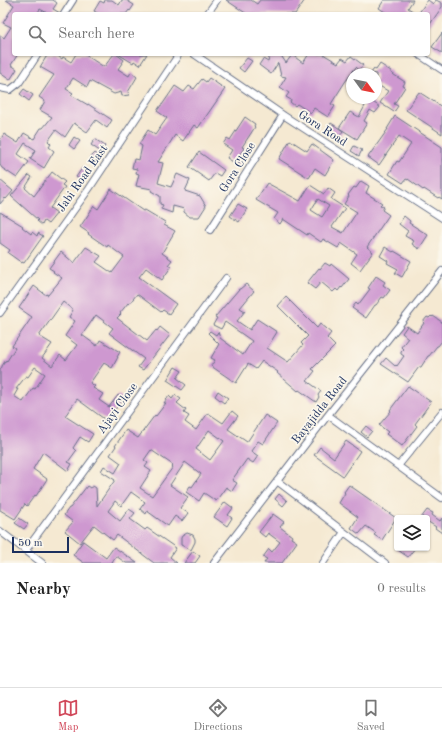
<!DOCTYPE html>
<style>
:root{--surface:#fff;--page:#f2f2f2;--text:#222;--muted:#767676;--line:#e0e0e0;--accent:#d1495b}
body{margin:0;font-family:"Old Standard TT",serif;background:var(--page);color:var(--text)}
.controls{position:absolute;right:12px;bottom:12px;display:grid;overflow:hidden;border-radius:4px;box-shadow:0 1px 3px #0004}
.controls button{width:36px;height:36px;display:grid;place-items:center;padding:0;border:0;border-bottom:1px solid var(--line);background:var(--surface);color:var(--text);font:20px sans-serif}
.compass{position:absolute;left:346px;top:68px;width:36px;height:36px;border-radius:50%;background:var(--surface);box-shadow:0 1px 3px #0004;rotate:123deg}
.scale{position:absolute;left:12px;bottom:10px;width:57px;box-sizing:border-box;padding-left:4px;border:2px solid #1b2f5e;border-top:0;font-size:11px;line-height:14px;white-space:nowrap;color:#1b2f5e;-webkit-text-stroke:3px #fbf7ec;paint-order:stroke}
.list{margin:0;padding:0;list-style:none}
h2{display:flex;justify-content:space-between;align-items:center;height:52px;margin:0;padding:0 16px;font-size:17px}
h2 small{font-size:13px;font-weight:400;color:var(--muted)}
.icon{flex:none;width:22px;height:22px;fill:none;stroke:currentColor;stroke-width:2;stroke-linecap:round;stroke-linejoin:round}
.map{position:relative;flex:none;width:442px;height:563px;overflow:hidden}
.search{position:absolute;background:var(--surface);box-shadow:0 1px 3px #0004;left:12px;right:12px;top:12px;height:44px;display:flex;align-items:center;gap:10px;box-sizing:border-box;padding:0 14px;border-radius:4px;color:var(--muted);font-size:15px}
.sheet{height:124px;background:var(--surface)}
nav{display:flex;justify-content:space-around;align-items:center;box-sizing:border-box;height:56px;border-top:1px solid var(--line);background:var(--surface);font-size:11px;color:var(--muted)}
nav a{display:grid;justify-items:center;gap:2px}
nav .on{color:var(--accent)}
.map>svg:first-child{display:block}
.building{fill:#ce98d0;fill-rule:evenodd}
.lines{fill:none;stroke-linecap:round;stroke-linejoin:round}
.street-casing{stroke:#677087;stroke-width:8}
.street{stroke:#fff;stroke-width:6}
.labels{text-anchor:middle;stroke-width:3.5;stroke-linejoin:round;paint-order:stroke}
.street-label{font-size:12px;fill:#1b2f5e;stroke:#fbf7ec}
</style>
<div class="map">
<svg width="442" height="563" viewBox="0 0 442 563">
<rect width="100%" height="100%" fill="#fbf7ec"/>
<filter id="ink" filterUnits="userSpaceOnUse"><feTurbulence type="fractalNoise" baseFrequency=".025" numOctaves="2"/><feDisplacementMap in="SourceGraphic" scale="8" xChannelSelector="R" yChannelSelector="G"/><feConvolveMatrix kernelMatrix="1 2 1 2 8 2 1 2 1" color-interpolation-filters="sRGB"/></filter>
<filter id="wash" filterUnits="userSpaceOnUse"><feTurbulence type="fractalNoise" baseFrequency=".012" numOctaves="4" result="noise"/><feDisplacementMap in="SourceGraphic" scale="16" xChannelSelector="R" yChannelSelector="G"/><feGaussianBlur stdDeviation="0.9" result="paint"/><feColorMatrix in="noise" values="0 0 0 0 0 0 0 0 0 0 0 0 0 0 0 0 0 1.4 0 .05"/><feComposite in="paint" operator="in"/></filter>
<g filter="url(#wash)">
<rect width="100%" height="100%" fill="#f5e9d2"/>
<g id="blocks">
<path class="building" d="M 6,0 L 53,0 L 57,3 L 53,9 L 60,13 L 49,14 L 40,9 L 37,14 L 14,14 L 14,54 L 18,54 L 11,65 L 17,69 L 10,80 L 0,73 L 0,35 L 4,38 L 11,27 L 3,23 L 14,5 Z
M 105,0 L 112,0 L 119,5 L 122,0 L 126,0 L 134,5 L 130,11 L 129,10 L 126,14 L 99,14 L 94,11 L 100,1 L 104,3 Z
M 226,0 L 251,0 L 257,4 L 260,0 L 305,0 L 295,14 L 247,14 Z
M 384,0 L 413,0 L 408,8 L 417,14 L 388,14 L 379,8 Z
M 428,0 L 433,4 L 436,0 L 442,3 L 442,7 L 428,27 L 428,14 L 418,14 Z
M 442,33 L 442,53 L 432,47 Z
M 48,54 L 55,54 L 62,59 L 63,57 L 71,62 L 76,54 L 88,54 L 87,56 L 104,67 L 114,54 L 116,54 L 124,60 L 118,69 L 129,76 L 131,72 L 137,77 L 128,92 L 129,95 L 122,96 L 121,92 L 114,94 L 90,81 L 87,87 L 73,78 L 66,89 L 73,93 L 71,95 L 88,105 L 88,104 L 112,120 L 107,128 L 96,120 L 87,132 L 74,123 L 65,137 L 56,130 L 48,141 L 51,144 L 49,147 L 54,151 L 44,168 L 30,159 L 36,150 L 25,143 L 18,154 L 29,162 L 17,178 L 2,168 L 0,165 L 0,140 L 4,134 L 18,143 L 24,133 L 34,139 L 41,128 L 43,128 L 52,117 L 40,110 L 45,101 L 39,97 L 54,75 L 40,67 Z
M 118,54 L 147,54 L 140,65 L 134,61 L 133,63 Z
M 270,54 L 280,54 L 286,63 L 292,55 L 303,63 L 309,54 L 323,54 L 338,63 L 342,58 L 347,61 L 351,56 L 363,65 L 359,70 L 356,67 L 345,82 L 331,104 L 335,106 L 328,117 L 314,108 L 311,113 L 297,104 L 295,106 L 290,102 L 291,100 L 286,97 L 289,93 L 280,87 L 286,77 L 281,76 L 278,63 L 271,74 L 259,65 L 263,59 L 268,62 Z
M 247,58 L 252,61 L 244,72 L 239,68 Z
M 380,64 L 391,71 L 391,73 L 405,82 L 403,86 L 405,87 L 394,104 L 398,106 L 394,112 L 380,103 L 388,91 L 376,84 L 376,74 L 371,73 L 374,69 L 376,70 Z
M 209,78 L 225,89 L 198,128 L 194,125 L 183,141 L 175,135 L 158,162 L 163,163 L 158,183 L 171,187 L 177,174 L 190,180 L 185,191 L 200,196 L 206,206 L 199,217 L 190,217 L 184,212 L 184,209 L 173,206 L 172,213 L 161,209 L 163,205 L 160,204 L 160,196 L 151,191 L 152,189 L 136,186 L 139,174 L 136,173 L 137,169 L 132,168 L 134,159 L 139,160 L 142,146 L 139,144 L 148,130 L 155,135 L 167,118 L 157,111 L 161,105 L 162,105 L 175,86 L 184,92 L 189,86 L 194,89 L 202,79 L 206,82 Z
M 24,89 L 33,95 L 29,101 L 20,94 Z
M 419,92 L 442,107 L 442,134 L 406,110 Z
M 353,98 L 367,98 L 380,107 L 375,113 L 370,110 L 364,121 L 367,123 L 357,139 L 339,128 L 350,112 L 359,117 L 365,106 Z
M 395,116 L 442,147 L 442,199 L 439,197 L 438,198 L 424,189 L 423,190 L 408,179 L 408,180 L 406,179 L 403,183 L 389,174 L 397,161 L 399,162 L 411,144 L 399,136 L 379,165 L 368,157 L 388,129 L 387,129 Z
M 245,117 L 255,124 L 254,126 L 255,127 L 242,147 L 244,148 L 238,157 L 241,159 L 238,165 L 227,158 L 232,150 L 223,144 L 227,138 L 230,140 Z
M 331,123 L 343,131 L 337,140 L 333,137 L 335,133 L 328,128 Z
M 74,137 L 80,141 L 74,149 L 69,145 Z
M 95,139 L 105,146 L 101,152 L 91,145 Z
M 290,140 L 307,151 L 312,144 L 334,160 L 325,175 L 315,168 L 309,178 L 279,159 Z
M 354,146 L 362,150 L 359,156 L 351,151 Z
M 199,152 L 224,170 L 220,176 L 215,173 L 209,181 L 189,167 Z
M 95,153 L 100,157 L 96,163 L 90,158 Z
M 83,167 L 90,172 L 83,181 L 76,177 Z
M 52,172 L 65,182 L 62,185 L 65,187 L 50,208 L 57,213 L 48,224 L 44,221 L 42,225 L 37,221 L 38,220 L 11,196 L 29,175 L 32,177 L 25,188 L 34,196 Z
M 0,180 L 13,191 L 6,199 L 5,198 L 0,204 Z
M 361,181 L 369,186 L 366,193 L 382,203 L 380,205 L 384,207 L 382,210 L 389,215 L 367,247 L 373,252 L 360,270 L 351,263 L 357,254 L 341,243 L 338,248 L 323,239 L 321,242 L 308,233 L 307,235 L 283,219 L 280,224 L 274,219 L 278,213 L 256,200 L 267,183 L 300,201 L 310,185 L 324,194 L 328,188 L 335,193 L 331,199 L 345,208 L 332,227 L 343,233 L 357,212 L 344,204 L 349,196 L 348,195 L 354,187 L 356,188 ZM 318,199 L 329,206 L 322,217 L 311,210 Z
M 111,189 L 143,211 L 145,210 L 165,222 L 164,225 L 175,231 L 162,253 L 172,260 L 168,265 L 171,267 L 162,280 L 146,268 L 139,277 L 176,304 L 169,314 L 163,310 L 161,312 L 137,294 L 129,304 L 128,303 L 120,313 L 121,314 L 117,318 L 147,341 L 156,330 L 157,331 L 160,327 L 170,335 L 143,370 L 138,367 L 144,359 L 109,333 L 113,328 L 96,315 L 82,335 L 97,346 L 100,340 L 120,352 L 117,357 L 118,357 L 112,368 L 104,363 L 90,383 L 95,386 L 93,388 L 103,394 L 99,400 L 109,407 L 118,395 L 124,399 L 120,404 L 119,404 L 107,421 L 77,399 L 65,416 L 93,434 L 88,442 L 80,437 L 73,448 L 76,451 L 68,462 L 72,464 L 68,471 L 43,452 L 33,469 L 47,479 L 36,496 L 35,495 L 27,506 L 25,504 L 15,519 L 0,510 L 0,370 L 2,367 L 2,366 L 6,360 L 7,361 L 15,348 L 12,346 L 32,317 L 19,308 L 34,286 L 46,295 L 46,294 L 48,295 L 62,278 L 53,272 L 54,271 L 49,268 L 61,252 L 74,263 L 86,247 L 101,256 L 96,262 L 112,273 L 124,257 L 108,245 L 107,247 L 88,234 L 89,233 L 80,227 L 94,206 L 98,209 ZM 63,302 L 73,310 L 69,317 L 75,321 L 65,336 L 77,345 L 66,360 L 60,355 L 52,366 L 42,358 L 52,344 L 39,336 ZM 35,367 L 45,374 L 35,389 L 33,388 L 23,402 L 14,396 L 18,389 L 16,389 L 26,376 L 28,377 Z
M 238,204 L 247,209 L 239,222 L 230,216 Z
M 0,212 L 23,226 L 22,227 L 31,234 L 32,232 L 37,236 L 38,233 L 43,236 L 24,263 L 22,262 L 22,263 L 8,253 L 10,250 L 0,243 Z
M 404,216 L 410,221 L 409,223 L 428,235 L 419,249 L 412,244 L 414,241 L 405,236 L 408,231 L 399,224 Z
M 385,247 L 393,252 L 394,251 L 411,261 L 402,277 L 395,273 L 398,269 L 387,263 L 388,261 L 380,256 Z
M 325,263 L 330,266 L 331,264 L 349,279 L 342,288 L 341,287 L 338,291 L 336,289 L 333,292 L 321,282 L 315,289 L 307,283 L 319,268 L 320,269 Z
M 376,276 L 385,282 L 383,285 L 390,290 L 384,298 L 382,297 L 376,305 L 375,305 L 366,318 L 352,308 L 356,303 L 358,305 L 370,289 L 368,288 Z
M 246,284 L 254,291 L 240,308 L 245,311 L 237,321 L 250,330 L 257,319 L 277,332 L 267,348 L 288,362 L 303,345 L 301,343 L 308,336 L 278,306 L 286,297 L 317,328 L 320,324 L 331,333 L 327,338 L 335,346 L 312,369 L 315,371 L 307,381 L 321,391 L 318,395 L 319,397 L 316,402 L 299,390 L 298,391 L 277,373 L 278,372 L 262,361 L 256,369 L 248,364 L 236,383 L 211,366 L 215,360 L 211,358 L 219,344 L 208,333 L 210,331 L 216,335 L 218,332 L 220,338 L 243,355 L 252,341 L 225,322 L 221,329 L 213,325 L 217,318 L 215,317 L 239,289 L 240,289 Z
M 431,316 L 432,317 L 433,316 L 442,322 L 442,341 L 438,346 L 437,346 L 429,356 L 428,356 L 421,367 L 419,367 L 408,382 L 381,364 L 386,358 L 395,366 L 396,365 L 397,366 L 404,356 L 401,354 L 401,351 L 403,349 L 401,347 L 408,338 L 402,333 L 407,326 L 417,333 L 424,323 L 423,322 L 427,317 L 429,318 Z
M 175,367 L 182,371 L 177,378 L 186,385 L 182,390 L 167,380 Z
M 408,386 L 431,402 L 415,424 L 417,426 L 402,446 L 386,434 L 388,432 L 379,425 L 391,411 L 390,410 Z
M 218,391 L 228,398 L 224,403 L 215,396 Z
M 175,395 L 181,399 L 177,403 L 186,410 L 184,413 L 189,416 L 185,422 L 196,430 L 208,413 L 223,423 L 232,411 L 238,416 L 228,429 L 247,442 L 265,415 L 277,423 L 263,444 L 258,441 L 251,451 L 258,456 L 253,463 L 247,459 L 232,480 L 237,483 L 232,491 L 226,487 L 216,501 L 204,493 L 199,501 L 186,492 L 190,486 L 192,487 L 201,474 L 185,462 L 170,485 L 188,497 L 180,508 L 188,513 L 182,521 L 175,516 L 168,526 L 147,511 L 146,514 L 140,509 L 145,502 L 131,492 L 121,506 L 115,501 L 108,511 L 120,521 L 129,509 L 135,513 L 130,519 L 145,530 L 147,528 L 176,548 L 170,557 L 177,563 L 154,563 L 117,535 L 113,540 L 94,525 L 80,543 L 65,531 L 73,522 L 64,515 L 69,508 L 70,508 L 87,486 L 90,488 L 93,486 L 96,488 L 97,506 L 115,480 L 101,471 L 104,466 L 115,473 L 121,463 L 110,455 L 116,446 L 115,446 L 126,430 L 138,438 L 155,415 L 156,416 L 166,403 L 164,403 L 169,396 L 172,399 ZM 209,430 L 224,441 L 210,460 L 196,449 ZM 151,450 L 173,465 L 172,466 L 173,467 L 152,496 L 140,488 L 151,471 L 145,467 L 148,463 L 144,460 Z
M 366,426 L 372,431 L 367,437 L 361,432 Z
M 346,441 L 360,451 L 343,476 L 314,455 L 320,447 L 334,458 Z
M 349,485 L 396,518 L 382,540 L 374,535 L 376,533 L 366,526 L 359,534 L 351,528 L 358,517 L 339,503 L 345,493 L 344,492 Z
M 279,494 L 287,501 L 283,506 L 275,499 Z
M 225,502 L 233,508 L 228,515 L 232,518 L 227,526 L 214,517 Z
M 427,510 L 433,513 L 432,515 L 440,521 L 442,518 L 442,533 L 435,528 L 436,527 L 427,521 L 427,518 L 421,518 Z
M 273,514 L 284,522 L 280,527 L 292,536 L 291,538 L 297,542 L 282,563 L 264,563 L 267,559 L 263,557 L 269,549 L 272,552 L 280,542 L 268,533 L 265,537 L 259,532 Z
M 19,518 L 28,524 L 24,529 L 15,523 Z
M 187,533 L 193,535 L 195,539 L 195,542 L 191,550 L 181,545 L 181,538 L 182,536 Z
M 83,541 L 106,558 L 114,547 L 137,563 L 126,563 L 116,556 L 112,562 L 113,563 L 84,563 L 73,555 Z
M 395,548 L 415,548 L 408,557 Z
M 193,551 L 200,556 L 195,563 L 184,563 Z"/>
</g>
</g>
<g filter="url(#ink)">
<use href="#blocks" fill-opacity="0" stroke="#677087" stroke-width="1"/>
<g class="lines">
<defs>
<path id="street" d="M 64,14 L 73,0
M 207,14 L 217,0
M 194,54 L 283,115 L 442,218
M 418,54 L 442,70
M 0,88 L 10,90 L 19,83 L 38,54
M 210,230 L 283,115
M 0,313 L 89,189 L 179,54
M 328,415 L 442,498
M 398,466 L 442,412
M 277,481 L 385,563
M 0,531 L 42,563
M 26,550 L 226,278
M 214,563 L 328,415 L 442,271
M 323,563 L 344,532"/>
</defs>
<use href="#street" class="street-casing"/>
<use href="#street" class="street"/>
</g>
</g>
<g class="labels">
<g class="street-label">
<text transform="translate(323 128) rotate(33)" y="4">Gora Road</text>
<text transform="translate(237 167) rotate(-58)" y="4">Gora Close</text>
<text transform="translate(82 178) rotate(-55)" y="4">Jabi Road East</text>
<text transform="translate(117 408) rotate(-54)" y="4">Ajayi Close</text>
<text transform="translate(319 410) rotate(-52)" y="4">Bayajidda Road</text>
</g>
</g>
</svg>
<div class="controls">
<button><svg class="icon" aria-label="layers" viewBox="0 0 24 24"><path d="M12 4l9 5-9 5-9-5zM3 14l9 5 9-5"/></svg></button>
</div>
<svg class="compass" viewBox="-18 -18 36 36"><path d="M0-13l5 13h-10z" fill="#e53935"/><path d="M0 13l5-13h-10z" fill="#767676"/></svg>
<div class="scale">50 m</div>
<div class="search"><svg class="icon" aria-label="search" viewBox="0 0 24 24"><circle cx="10" cy="10" r="6"/><path d="M15 15l6 6"/></svg>Search here</div>
</div>
<section class="sheet">
<h2>Nearby<small>0 results</small></h2>
<ul class="list">
</ul>
</section>
<nav>
<a class="on"><svg class="icon" aria-label="map" viewBox="0 0 24 24"><path d="M3 6l6-2 6 2 6-2v14l-6 2-6-2-6 2zM9 4v14M15 6v14"/></svg>Map</a>
<a><svg class="icon" aria-label="directions" viewBox="0 0 24 24"><path d="M12 3l9 9-9 9-9-9zM9 14v-3h6M13 9l2 2-2 2"/></svg>Directions</a>
<a><svg class="icon" aria-label="saved" viewBox="0 0 24 24"><path d="M7 4h10v16l-5-4-5 4z"/></svg>Saved</a>
</nav>
